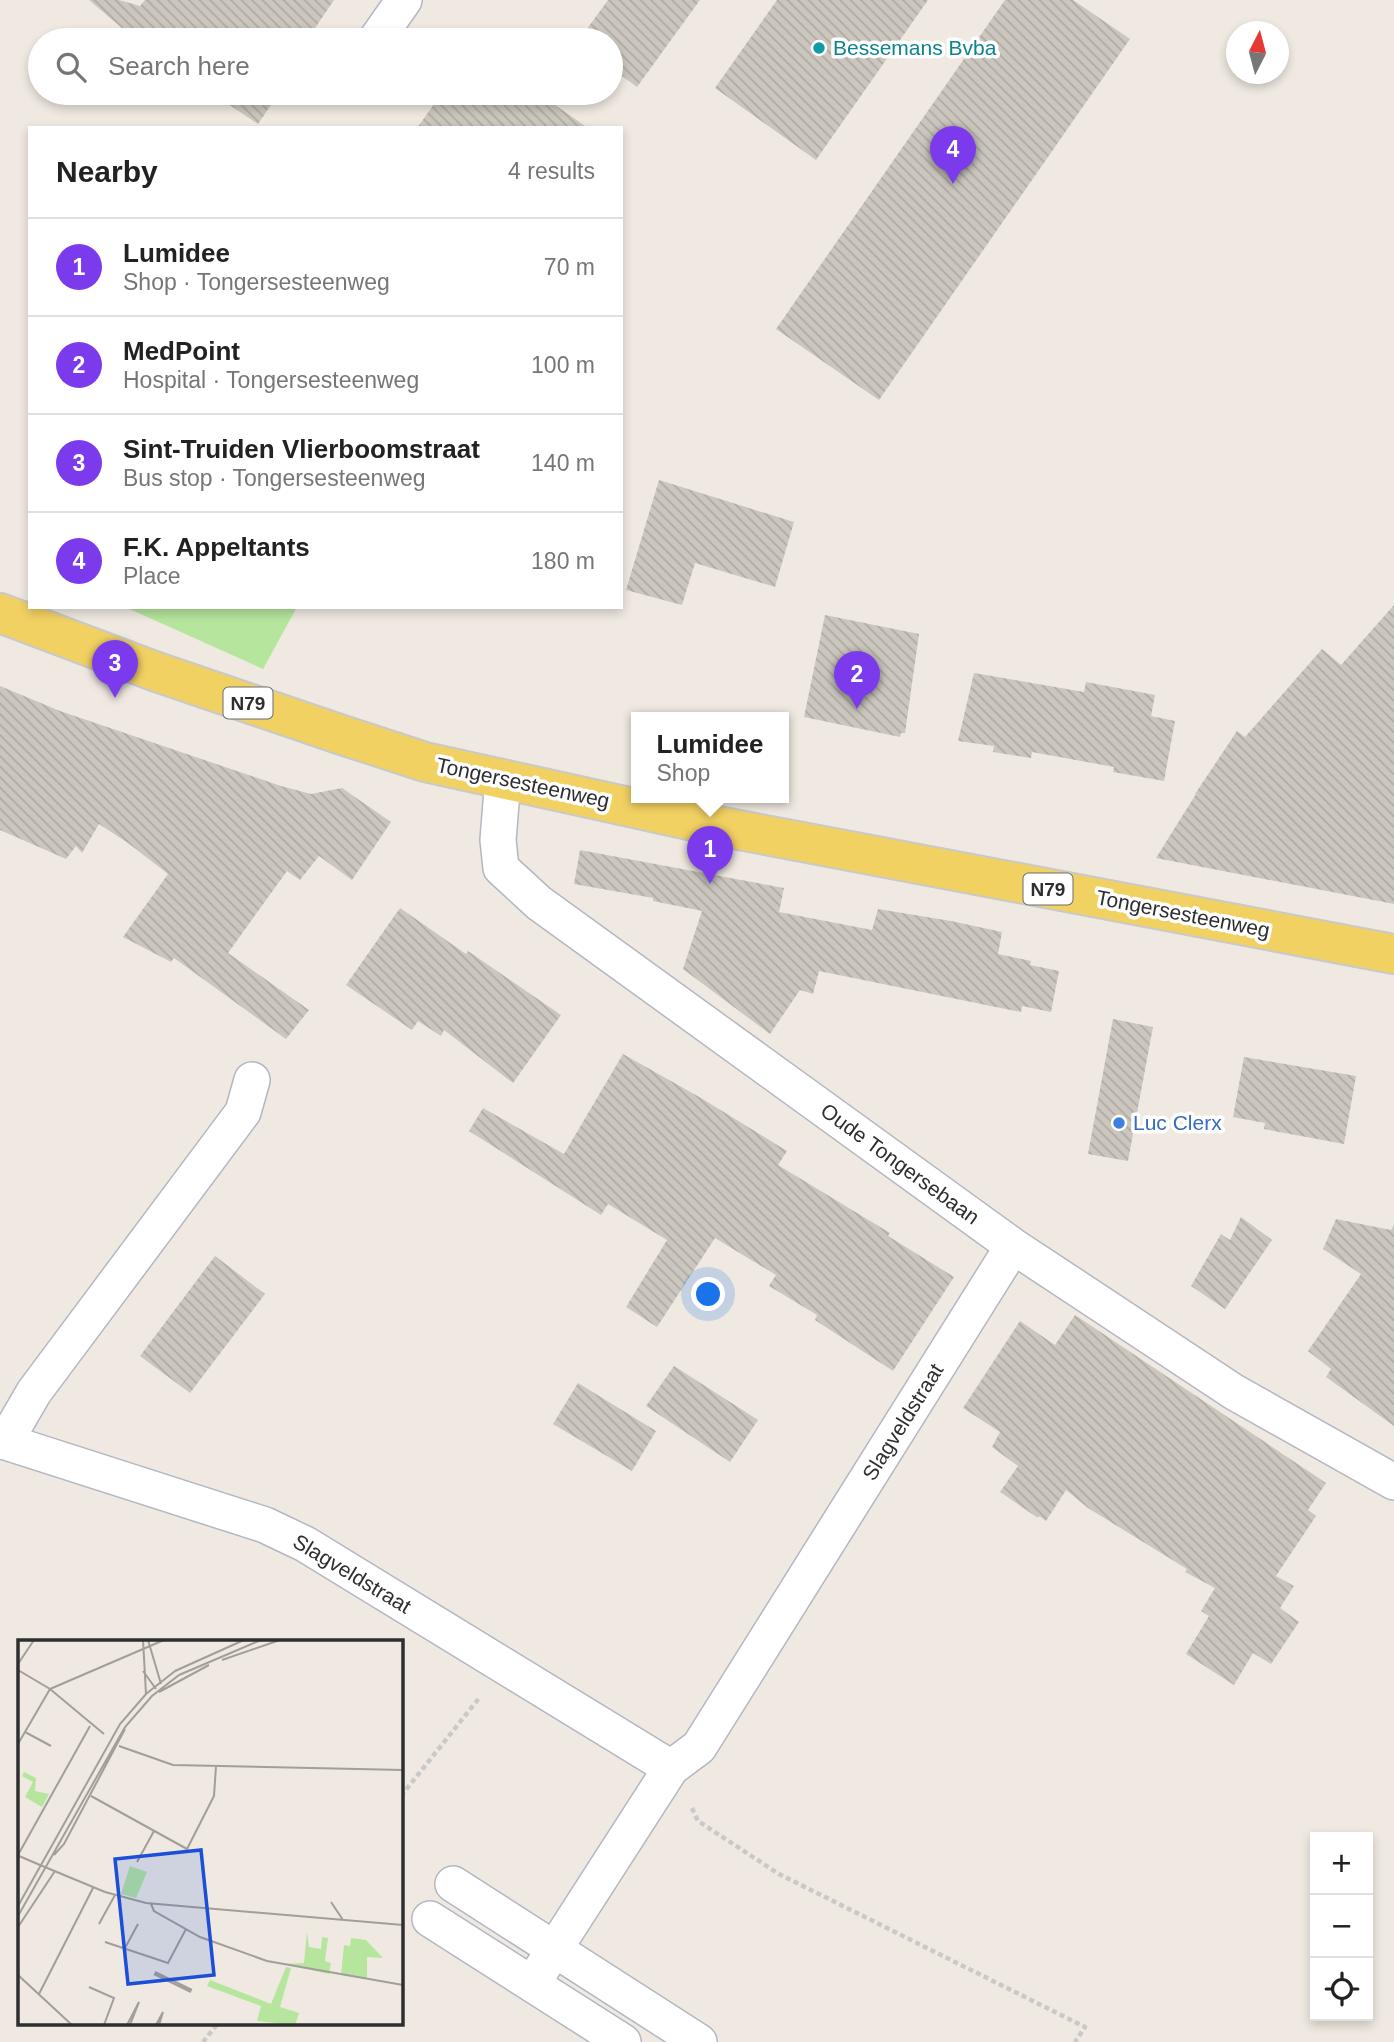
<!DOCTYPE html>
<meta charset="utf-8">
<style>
:root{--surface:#fff;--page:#f6f6f6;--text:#222;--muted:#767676;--line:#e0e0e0;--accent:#7c3aed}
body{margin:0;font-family:Helvetica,sans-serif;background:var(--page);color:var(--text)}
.controls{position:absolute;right:21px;bottom:21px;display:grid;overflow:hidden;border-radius:0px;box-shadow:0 4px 10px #0003}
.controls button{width:63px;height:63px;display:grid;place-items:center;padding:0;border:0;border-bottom:2px solid var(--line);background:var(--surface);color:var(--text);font:35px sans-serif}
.compass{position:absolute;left:1226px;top:21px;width:63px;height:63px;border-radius:50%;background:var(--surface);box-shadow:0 4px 10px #0003;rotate:6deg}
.you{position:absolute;left:709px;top:1295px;width:24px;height:24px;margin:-18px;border:5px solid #fff;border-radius:50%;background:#1a73e8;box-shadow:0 0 0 10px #1a73e833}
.badge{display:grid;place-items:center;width:46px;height:46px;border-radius:50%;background:var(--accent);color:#fff;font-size:23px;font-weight:700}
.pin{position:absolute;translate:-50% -58px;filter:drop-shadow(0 2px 4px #0008)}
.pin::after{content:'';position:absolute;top:37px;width:24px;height:21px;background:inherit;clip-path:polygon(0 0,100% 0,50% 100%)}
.popup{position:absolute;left:631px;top:712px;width:158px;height:91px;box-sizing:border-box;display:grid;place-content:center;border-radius:0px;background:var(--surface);filter:drop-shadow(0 2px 5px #0005);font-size:23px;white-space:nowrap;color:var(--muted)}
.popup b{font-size:26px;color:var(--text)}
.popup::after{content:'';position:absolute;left:50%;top:100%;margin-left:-14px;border:14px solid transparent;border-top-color:var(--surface)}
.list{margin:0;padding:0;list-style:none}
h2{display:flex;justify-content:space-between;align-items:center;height:91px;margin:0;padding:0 28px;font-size:30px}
h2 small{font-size:23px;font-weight:400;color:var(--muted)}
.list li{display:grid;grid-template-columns:46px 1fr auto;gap:21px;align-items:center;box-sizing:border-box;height:98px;padding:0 28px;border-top:2px solid var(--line)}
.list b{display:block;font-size:26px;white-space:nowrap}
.list p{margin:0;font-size:23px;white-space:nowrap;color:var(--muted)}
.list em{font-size:23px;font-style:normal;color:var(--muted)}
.icon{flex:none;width:38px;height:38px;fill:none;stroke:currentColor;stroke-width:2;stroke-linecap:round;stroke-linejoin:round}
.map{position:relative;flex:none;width:1394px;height:2042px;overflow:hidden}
.search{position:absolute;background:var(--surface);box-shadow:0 4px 10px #0003;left:28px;top:28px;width:595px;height:77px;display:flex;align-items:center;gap:18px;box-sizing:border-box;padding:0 24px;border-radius:38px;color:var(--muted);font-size:26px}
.panel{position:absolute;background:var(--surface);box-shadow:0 4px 10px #0003;left:28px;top:126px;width:595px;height:483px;border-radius:0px}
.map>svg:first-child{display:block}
.grass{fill:#b6e59e}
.building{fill:url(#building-back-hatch)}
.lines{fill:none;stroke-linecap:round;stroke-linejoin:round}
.minor-casing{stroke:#b4b7c1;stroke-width:38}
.primary-casing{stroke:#c9c9c9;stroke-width:42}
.path{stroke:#c9c9c9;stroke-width:4.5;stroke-dasharray:5 3.5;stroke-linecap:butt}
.minor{stroke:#fff;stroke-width:35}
.primary{stroke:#f2d163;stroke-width:38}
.culture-dot{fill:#0f9aa8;stroke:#fff;stroke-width:2.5}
.shop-dot{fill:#3f7fe0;stroke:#fff;stroke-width:2.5}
.labels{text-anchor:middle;stroke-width:7;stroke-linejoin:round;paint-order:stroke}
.shield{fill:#fff;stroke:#6d6d6d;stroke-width:2}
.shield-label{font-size:19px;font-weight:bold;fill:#2e2e2e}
.culture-label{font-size:21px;fill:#0d838f;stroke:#fff;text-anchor:start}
.street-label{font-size:21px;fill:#2e2e2e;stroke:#fff}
.shop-label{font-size:21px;fill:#366cbe;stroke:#fff;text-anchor:start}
.inset-road{fill:none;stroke:#a29e99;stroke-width:2}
.view{fill:#1d4ed8;fill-opacity:0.15;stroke:#1d4ed8;stroke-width:3.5}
.inset-edge{fill:none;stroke:#2e2e2e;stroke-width:3.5}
</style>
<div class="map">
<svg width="1394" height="2042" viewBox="0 0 1394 2042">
<defs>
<pattern id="building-back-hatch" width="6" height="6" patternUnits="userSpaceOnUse" patternTransform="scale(1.75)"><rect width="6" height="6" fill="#cbc7bf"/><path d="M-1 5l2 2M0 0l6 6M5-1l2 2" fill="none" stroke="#afaba4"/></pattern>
</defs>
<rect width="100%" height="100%" fill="#efe9e1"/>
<path class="grass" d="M 125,607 L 297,607 L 263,669 Z"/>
<path class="building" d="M 89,0 L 119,0 L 140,6 L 145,0 L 334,0 L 307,40 L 136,40 Z
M 608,0 L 700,0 L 637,87 L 611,68 L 611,40 L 579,40 Z
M 777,0 L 928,0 L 816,160 L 715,88 Z
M 1005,0 L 1073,0 L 1130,39 L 879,400 L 776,329 Z
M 212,93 L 279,93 L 258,124 Z
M 442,93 L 538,93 L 588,128 L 417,128 Z
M 659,480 L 794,522 L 775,587 L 695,563 L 682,605 L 626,590 Z
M 1394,605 L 1394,904 L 1156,858 L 1196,794 L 1195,794 L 1237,731 L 1245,737 L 1322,649 L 1341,665 Z
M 825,615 L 919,634 L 905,733 L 901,733 L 900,737 L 804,717 Z
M 974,673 L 1084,692 L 1086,682 L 1155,695 L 1151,716 L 1175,721 L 1164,781 L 1113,772 L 1114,767 L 1032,752 L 1031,758 L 993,752 L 994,746 L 958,741 Z
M 0,686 L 60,711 L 281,786 L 311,794 L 342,788 L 391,822 L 352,880 L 319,856 L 300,880 L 287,871 L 228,953 L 309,1010 L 286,1039 L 174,958 L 171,962 L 123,937 L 168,874 L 128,843 L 99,824 L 82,853 L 76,846 L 66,859 L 0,830 Z
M 580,850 L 784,888 L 779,912 L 872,930 L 878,909 L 951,921 L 1002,932 L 998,954 L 1031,961 L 1030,965 L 1059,971 L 1051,1012 L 1022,1006 L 1021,1012 L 819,971 L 813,994 L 800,990 L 770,1034 L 683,969 L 702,911 L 653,901 L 653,898 L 574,884 Z
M 400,908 L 466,954 L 468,951 L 561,1015 L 513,1083 L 444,1030 L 441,1036 L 418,1021 L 412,1030 L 346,985 Z
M 1113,1019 L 1153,1027 L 1128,1161 L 1088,1154 Z
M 623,1054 L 701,1098 L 787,1151 L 778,1165 L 890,1233 L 888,1236 L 954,1277 L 893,1371 L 815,1320 L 817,1315 L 769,1286 L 776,1275 L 715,1238 L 657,1327 L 626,1307 L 667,1240 L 608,1204 L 601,1215 L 469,1131 L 483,1108 L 564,1154 Z
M 1244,1057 L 1356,1076 L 1344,1144 L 1264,1129 L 1265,1123 L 1233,1117 Z
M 1241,1217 L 1272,1240 L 1225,1309 L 1191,1286 L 1221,1234 L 1230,1240 Z
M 1336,1219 L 1391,1230 L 1394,1225 L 1394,1426 L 1326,1377 L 1331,1369 L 1308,1351 L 1361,1274 L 1323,1249 Z
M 215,1256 L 265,1294 L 190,1393 L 140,1356 Z
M 1075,1315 L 1326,1483 L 1308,1510 L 1316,1516 L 1276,1576 L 1294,1586 L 1280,1608 L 1299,1622 L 1271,1664 L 1253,1653 L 1234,1685 L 1186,1654 L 1209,1616 L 1201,1611 L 1215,1588 L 1185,1572 L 1187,1569 L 1088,1508 L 1066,1490 L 1046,1521 L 1039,1516 L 1038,1518 L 1000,1492 L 1018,1466 L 992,1447 L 1000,1432 L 963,1408 L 1020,1321 L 1055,1345 Z
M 674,1366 L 758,1420 L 730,1462 L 646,1406 Z
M 578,1383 L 656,1431 L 632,1471 L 553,1424 Z"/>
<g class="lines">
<defs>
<path id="minor" d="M 376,40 L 404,0
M 503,778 L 498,840 L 501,868 L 539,903 L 1013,1246 L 1234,1392 L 1394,1482
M 0,1440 L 265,1525 L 305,1544 L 671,1768 L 699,1747 L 1013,1246
M 5,1442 L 34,1392 L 243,1112 L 252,1080
M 453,1884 L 699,2042
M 430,1919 L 623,2042
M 532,1984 L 671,1768"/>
<path id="primary" d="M 0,613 L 154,671 L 342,735 L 425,762 L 702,823 L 1394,954"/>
</defs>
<use href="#minor" class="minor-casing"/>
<use href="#primary" class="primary-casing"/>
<path class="path" d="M 401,1796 L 480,1697
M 692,1808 L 698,1821 L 779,1874 L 1085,2027 L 1075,2042
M 203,2042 L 218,2023"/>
<use href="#minor" class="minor"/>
<use href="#primary" class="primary"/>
</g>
<circle class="culture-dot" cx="819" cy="48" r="7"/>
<circle class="shop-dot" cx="1119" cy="1123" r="7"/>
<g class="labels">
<g class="shield">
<rect x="223.5" y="687.5" width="49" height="31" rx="5"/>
<rect x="1023.5" y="873.5" width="49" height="31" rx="5"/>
</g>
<g class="shield-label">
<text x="248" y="710">N79</text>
<text x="1048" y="896">N79</text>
</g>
<g class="culture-label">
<text x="833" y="55">Bessemans Bvba</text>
</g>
<g class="street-label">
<text transform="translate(523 783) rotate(12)" y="7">Tongersesteenweg</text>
<text transform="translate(1183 914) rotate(11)" y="7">Tongersesteenweg</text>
<text transform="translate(900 1164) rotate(36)" y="7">Oude Tongersebaan</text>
<text transform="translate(903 1422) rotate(-58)" y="7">Slagveldstraat</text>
<text transform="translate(352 1574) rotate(31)" y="7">Slagveldstraat</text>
</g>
<g class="shop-label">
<text x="1133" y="1130">Luc Clerx</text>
</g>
</g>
<g transform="translate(18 1640)">
<rect width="385" height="385" fill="#efe9e1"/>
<path d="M 112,226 L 129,232 L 118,258 L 103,254 ZM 333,298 L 348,300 L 365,318 L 349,317 L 349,339 L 323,335 L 326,305 L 332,306 ZM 268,327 L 273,328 L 262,367 L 281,373 L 277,385 L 239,381 L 243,366 L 189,346 L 192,340 L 253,364 Z" fill="#b6e59e"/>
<path d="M 6,132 L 18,138 L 17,151 L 31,154 L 24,167 L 7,157 L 15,142 L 4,136 ZM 289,292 L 291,307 L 303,309 L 304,297 L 310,298 L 307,321 L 313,323 L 311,334 L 266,324 L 286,323 Z" fill="#b6e59e"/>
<path class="inset-road" d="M 125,0 L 128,54M 130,0 L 143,44M 204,20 L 262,0M 0,24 L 16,0M 0,30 L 32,49 L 86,94M 125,31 L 138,49M 157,31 L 226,0M 161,35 L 243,0M 32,49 L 146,0M 141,52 L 191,25M 7,92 L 33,106M 0,104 L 32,49M 101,106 L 155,125 L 385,130M 73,156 L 169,209 L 196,156 L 198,126M 0,215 L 72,86M 36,215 L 46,204 L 107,89M 1,216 L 22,225M 119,222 L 136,191M 22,225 L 87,252 L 128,263 L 385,285M 313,262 L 325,280M 133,264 L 136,271 L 182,297 L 249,321 L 385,345M 0,266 L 102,84 L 128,54 L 157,31M 0,276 L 107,87 L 134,56 L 161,35M 81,284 L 97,255M 0,287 L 37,231M 87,302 L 150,323 L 168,289M 107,308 L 120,284M 137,332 L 174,350M 136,334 L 173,352M 0,335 L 54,385M 71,347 L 96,358 L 86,385M 21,354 L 75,248M 109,385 L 121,362 L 112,385M 138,385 L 145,372 L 141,385"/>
<path class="view" d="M 183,210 L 196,335 L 110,344 L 97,219 Z"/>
<rect width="385" height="385" class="inset-edge"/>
</g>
</svg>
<div class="controls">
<button>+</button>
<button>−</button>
<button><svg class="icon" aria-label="locate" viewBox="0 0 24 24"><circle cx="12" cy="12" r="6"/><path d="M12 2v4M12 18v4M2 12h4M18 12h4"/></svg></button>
</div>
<svg class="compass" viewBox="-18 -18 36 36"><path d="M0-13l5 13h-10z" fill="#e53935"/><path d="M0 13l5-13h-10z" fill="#767676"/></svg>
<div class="you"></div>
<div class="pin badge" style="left:710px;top:884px">1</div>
<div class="popup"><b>Lumidee</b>Shop</div>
<div class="pin badge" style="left:857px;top:709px">2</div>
<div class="pin badge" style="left:115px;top:698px">3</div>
<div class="pin badge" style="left:953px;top:184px">4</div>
<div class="search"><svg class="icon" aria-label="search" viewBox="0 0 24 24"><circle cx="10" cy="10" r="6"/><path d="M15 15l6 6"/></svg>Search here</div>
<section class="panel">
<h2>Nearby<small>4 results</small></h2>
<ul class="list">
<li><span class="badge">1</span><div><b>Lumidee</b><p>Shop · Tongersesteenweg</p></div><em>70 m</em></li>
<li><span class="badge">2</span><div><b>MedPoint</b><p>Hospital · Tongersesteenweg</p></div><em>100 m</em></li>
<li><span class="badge">3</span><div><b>Sint-Truiden Vlierboomstraat</b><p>Bus stop · Tongersesteenweg</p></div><em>140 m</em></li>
<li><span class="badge">4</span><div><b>F.K. Appeltants</b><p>Place</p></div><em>180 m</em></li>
</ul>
</section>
</div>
